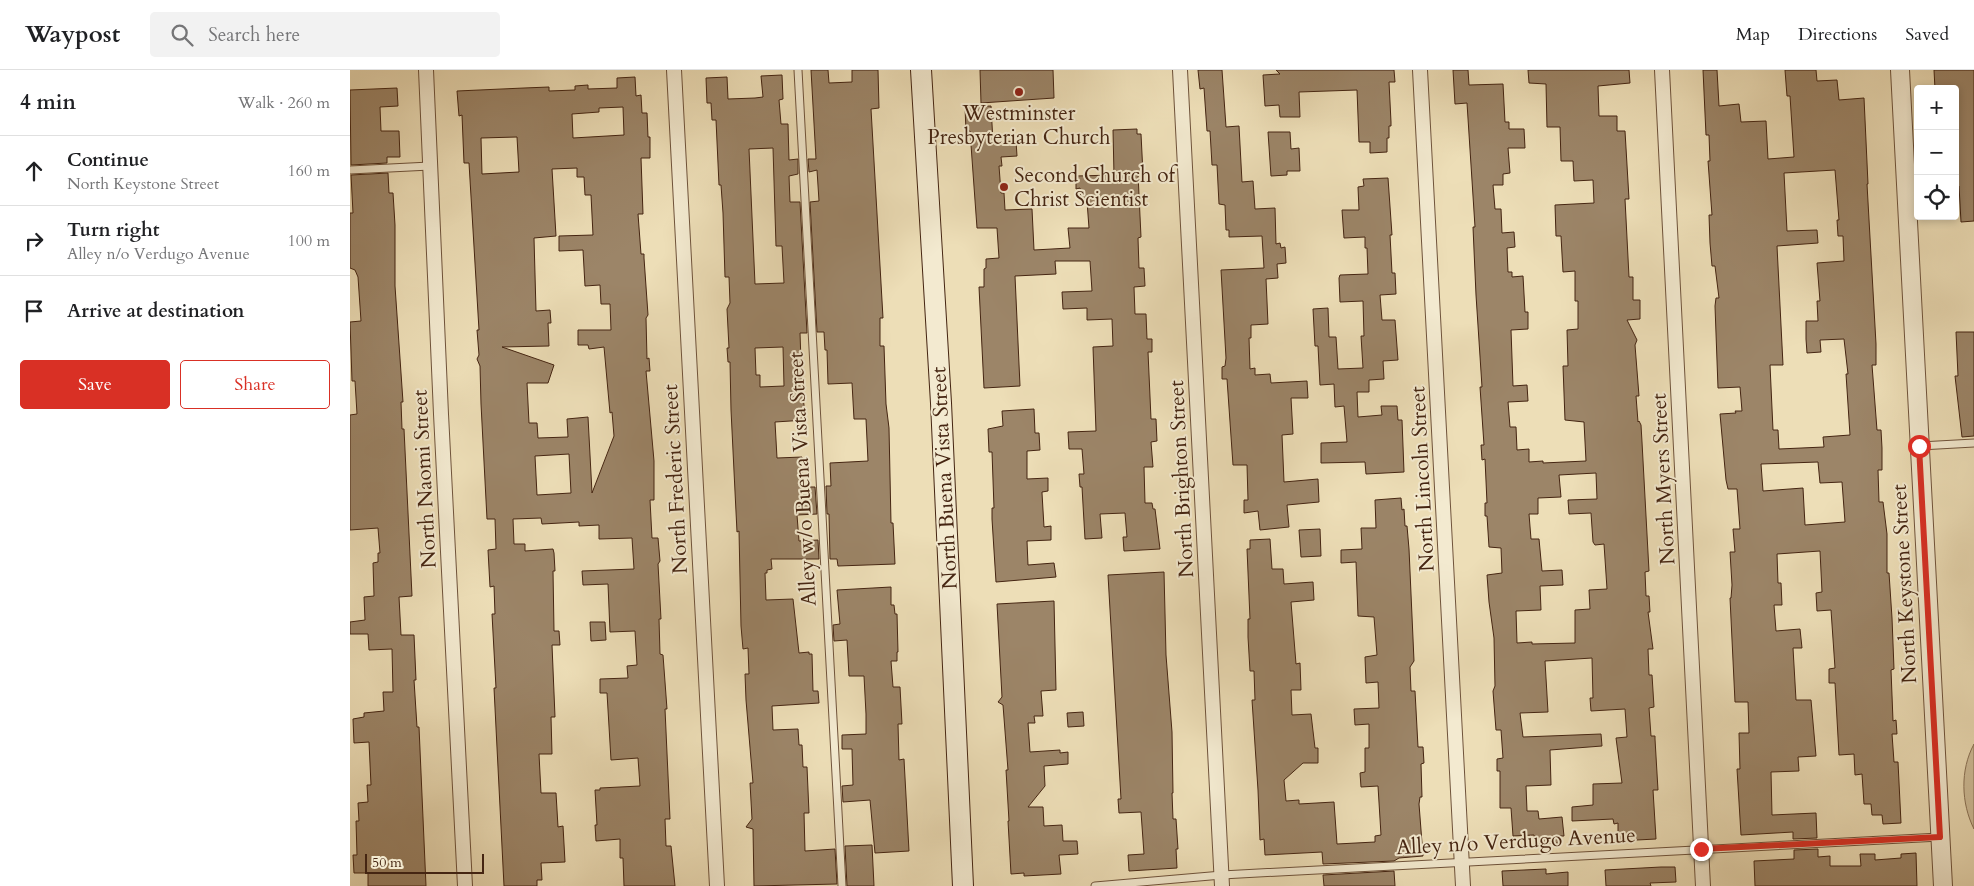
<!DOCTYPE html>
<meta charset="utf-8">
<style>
:root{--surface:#fff;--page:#f2f2f2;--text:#202124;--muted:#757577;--line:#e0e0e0;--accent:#d93025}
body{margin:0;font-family:Cardo,serif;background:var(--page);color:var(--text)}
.controls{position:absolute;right:15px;top:15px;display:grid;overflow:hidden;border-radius:5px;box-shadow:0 2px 8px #0003}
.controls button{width:45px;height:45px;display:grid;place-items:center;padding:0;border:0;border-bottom:1px solid var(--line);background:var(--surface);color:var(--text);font:25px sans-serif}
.scale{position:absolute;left:15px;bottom:12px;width:119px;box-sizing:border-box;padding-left:5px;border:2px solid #452512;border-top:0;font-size:14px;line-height:18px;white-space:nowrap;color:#452512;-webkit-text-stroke:4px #f3ead0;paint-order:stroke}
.stop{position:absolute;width:15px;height:15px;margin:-11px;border:4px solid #d93025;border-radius:50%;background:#fff}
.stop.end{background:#d93025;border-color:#fff;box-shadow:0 1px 5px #0008}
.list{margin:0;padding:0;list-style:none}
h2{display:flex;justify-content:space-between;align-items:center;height:65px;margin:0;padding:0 20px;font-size:21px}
h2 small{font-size:16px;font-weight:400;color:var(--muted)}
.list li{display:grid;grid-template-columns:32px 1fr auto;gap:15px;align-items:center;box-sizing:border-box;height:70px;padding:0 20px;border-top:1px solid var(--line)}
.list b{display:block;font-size:19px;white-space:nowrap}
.list p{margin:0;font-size:16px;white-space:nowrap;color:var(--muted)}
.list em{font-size:16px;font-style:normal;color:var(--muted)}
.actions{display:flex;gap:10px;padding:15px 20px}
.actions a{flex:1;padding:11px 0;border:1px solid var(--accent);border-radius:5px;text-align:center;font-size:18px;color:var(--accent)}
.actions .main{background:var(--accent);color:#fff}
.icon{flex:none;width:28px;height:28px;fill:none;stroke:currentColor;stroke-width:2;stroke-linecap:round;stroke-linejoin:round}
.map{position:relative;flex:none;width:1624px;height:816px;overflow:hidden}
header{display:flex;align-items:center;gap:30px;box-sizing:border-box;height:70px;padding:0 25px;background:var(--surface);border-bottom:1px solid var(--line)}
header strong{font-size:24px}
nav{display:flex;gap:28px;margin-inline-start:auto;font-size:18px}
.search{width:350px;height:45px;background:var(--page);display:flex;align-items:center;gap:12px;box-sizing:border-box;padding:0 18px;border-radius:5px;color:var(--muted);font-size:19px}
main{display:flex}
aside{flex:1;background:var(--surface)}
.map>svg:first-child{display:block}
.green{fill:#d0bf9b;stroke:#8a7256}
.building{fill:#9c8568;stroke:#452512;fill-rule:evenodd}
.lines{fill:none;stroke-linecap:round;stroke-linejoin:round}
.service-casing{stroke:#6f533b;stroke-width:9}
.minor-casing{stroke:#6f533b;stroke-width:16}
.tertiary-casing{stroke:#6f533b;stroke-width:20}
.secondary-casing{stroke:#452512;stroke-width:22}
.service{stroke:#f3ead0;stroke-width:7}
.minor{stroke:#f3ead0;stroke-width:14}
.tertiary{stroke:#f3ead0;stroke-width:18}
.secondary{stroke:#f3ead0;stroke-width:20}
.route{stroke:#d93025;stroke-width:6}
.poi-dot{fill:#8f2418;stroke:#f3ead0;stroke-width:2}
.labels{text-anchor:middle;stroke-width:4;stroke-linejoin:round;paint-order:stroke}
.poi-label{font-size:21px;fill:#452512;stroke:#f3ead0}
.street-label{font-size:21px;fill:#452512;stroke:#f3ead0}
</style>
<header>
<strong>Waypost</strong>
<div class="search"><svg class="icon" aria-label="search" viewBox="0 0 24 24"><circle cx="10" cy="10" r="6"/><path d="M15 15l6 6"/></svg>Search here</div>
<nav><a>Map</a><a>Directions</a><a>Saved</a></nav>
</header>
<main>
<aside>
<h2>4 min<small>Walk · 260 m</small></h2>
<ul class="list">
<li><svg class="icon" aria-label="ahead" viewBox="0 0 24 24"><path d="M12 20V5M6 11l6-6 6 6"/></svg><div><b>Continue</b><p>North Keystone Street</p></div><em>160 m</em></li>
<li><svg class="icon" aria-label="right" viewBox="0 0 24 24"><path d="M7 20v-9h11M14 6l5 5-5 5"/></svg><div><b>Turn right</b><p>Alley n/o Verdugo Avenue</p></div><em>100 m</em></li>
<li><svg class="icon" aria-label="arrive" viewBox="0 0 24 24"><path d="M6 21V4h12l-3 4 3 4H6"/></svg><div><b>Arrive at destination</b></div></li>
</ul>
<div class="actions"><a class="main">Save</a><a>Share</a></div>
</aside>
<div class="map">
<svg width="1624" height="816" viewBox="0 0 1624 816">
<rect width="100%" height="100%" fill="#eddeb7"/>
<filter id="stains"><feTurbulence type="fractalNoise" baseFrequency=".004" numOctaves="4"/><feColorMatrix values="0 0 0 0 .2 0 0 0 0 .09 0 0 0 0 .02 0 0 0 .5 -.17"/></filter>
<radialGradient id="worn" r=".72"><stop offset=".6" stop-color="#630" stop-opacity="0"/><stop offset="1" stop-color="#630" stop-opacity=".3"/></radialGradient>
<path class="green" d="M 1624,674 L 1624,759 C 1611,733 1610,700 1624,674 Z"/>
<path class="building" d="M 461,0 L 478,0 L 479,13 L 502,12 L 502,0 L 528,0 L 529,38 L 521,39 L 533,248 L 530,248 L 530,276 L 534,276 L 536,334 L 539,358 L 541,453 L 543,453 L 545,494 L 488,496 L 487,489 L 480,489 L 479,444 L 477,444 L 476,416 L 481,416 L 480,393 L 518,391 L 516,349 L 504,349 L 502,313 L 478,314 L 477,280 L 475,280 L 474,262 L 467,262 L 460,132 L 469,131 L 467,100 L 459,102 L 458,89 L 466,89 Z
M 630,0 L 703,0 L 704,28 L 631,33 Z
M 848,0 L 872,0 L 876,57 L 889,56 L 892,112 L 903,111 L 905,139 L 925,138 L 926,174 L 930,173 L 931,178 L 935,177 L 936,193 L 927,194 L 928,208 L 916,209 L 918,254 L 901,255 L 901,268 L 899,268 L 900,299 L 905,298 L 905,305 L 920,304 L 921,313 L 957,311 L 958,328 L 941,328 L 943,364 L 932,365 L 934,412 L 968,409 L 969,432 L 937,435 L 939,457 L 910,460 L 908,441 L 894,443 L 894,430 L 898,430 L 897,395 L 883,395 L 877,309 L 872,309 L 872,297 L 875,296 L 876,288 L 871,200 L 914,198 L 912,166 L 879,167 L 879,160 L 876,160 L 875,135 L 869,134 L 867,95 L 862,95 L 860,61 L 857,61 L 854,18 L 850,19 Z
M 926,0 L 1044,0 L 1045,12 L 1039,12 L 1041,52 L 1041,56 L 1039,56 L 1039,68 L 1037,68 L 1037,82 L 1020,83 L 1020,72 L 1009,72 L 1007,20 L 949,22 L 950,47 L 930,47 L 929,35 L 915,36 L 914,20 L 913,5 L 930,4 Z
M 1103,0 L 1118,0 L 1119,15 L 1153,14 L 1155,52 L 1159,52 L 1159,59 L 1174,59 L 1175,78 L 1158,78 L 1160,103 L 1153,104 L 1153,115 L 1143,115 L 1145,139 L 1151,139 L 1152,163 L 1164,162 L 1165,177 L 1157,178 L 1158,202 L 1162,202 L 1162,207 L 1173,206 L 1175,242 L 1178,242 L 1178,259 L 1161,260 L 1163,316 L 1177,315 L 1178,331 L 1158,332 L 1160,357 L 1166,357 L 1167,380 L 1179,379 L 1179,392 L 1193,391 L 1193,393 L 1236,391 L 1234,352 L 1215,350 L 1213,296 L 1218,296 L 1217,260 L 1228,259 L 1228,231 L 1225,231 L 1225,201 L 1213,202 L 1211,166 L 1206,166 L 1205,135 L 1244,133 L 1243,110 L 1224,111 L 1223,91 L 1211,91 L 1210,57 L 1197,57 L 1196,14 L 1179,13 L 1178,0 L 1279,0 L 1280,13 L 1248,16 L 1249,46 L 1267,46 L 1267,61 L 1275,61 L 1279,129 L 1275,129 L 1279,207 L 1283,207 L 1283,230 L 1290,230 L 1290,249 L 1277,250 L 1287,270 L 1285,275 L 1289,326 L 1286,326 L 1288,352 L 1289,351 L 1291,355 L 1292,372 L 1299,501 L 1295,502 L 1296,526 L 1299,526 L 1300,542 L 1298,542 L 1303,579 L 1298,579 L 1299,605 L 1302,605 L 1304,637 L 1299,638 L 1301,666 L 1305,666 L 1305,669 L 1308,720 L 1303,720 L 1306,769 L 1268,771 L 1268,753 L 1264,754 L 1263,749 L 1222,751 L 1222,737 L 1243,735 L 1243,714 L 1272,713 L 1266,668 L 1277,667 L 1275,639 L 1241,641 L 1240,628 L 1243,628 L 1242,588 L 1195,591 L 1198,642 L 1170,643 L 1173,667 L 1251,664 L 1252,676 L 1200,680 L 1201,715 L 1176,716 L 1177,741 L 1188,741 L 1189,749 L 1212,747 L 1214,766 L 1208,766 L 1209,773 L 1185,774 L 1184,765 L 1163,766 L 1161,738 L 1150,738 L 1150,701 L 1147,701 L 1147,689 L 1153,688 L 1151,660 L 1146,660 L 1143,621 L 1145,616 L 1144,568 L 1139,532 L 1137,505 L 1152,503 L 1151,478 L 1139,477 L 1137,446 L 1135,446 L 1135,433 L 1137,433 L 1135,389 L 1132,390 L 1131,375 L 1134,375 L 1130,317 L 1132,317 L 1126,225 L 1123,157 L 1125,157 L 1117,33 L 1105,34 ZM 1246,403 L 1247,429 L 1218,430 L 1219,444 L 1241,443 L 1243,472 L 1245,475 L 1254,474 L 1257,519 L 1239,520 L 1240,539 L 1225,540 L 1225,573 L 1182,574 L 1182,572 L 1167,573 L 1166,541 L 1191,540 L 1190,516 L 1213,515 L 1212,500 L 1192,501 L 1189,469 L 1181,469 L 1179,444 L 1188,444 L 1188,428 L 1211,427 L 1209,405 Z
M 1353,0 L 1367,0 L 1369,36 L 1389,34 L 1391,52 L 1416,51 L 1418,89 L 1444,87 L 1440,26 L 1437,26 L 1435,0 L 1466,0 L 1467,11 L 1487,10 L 1489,30 L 1514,28 L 1518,114 L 1517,114 L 1526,274 L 1526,295 L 1522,295 L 1527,360 L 1531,360 L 1532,378 L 1532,400 L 1528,400 L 1529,432 L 1533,432 L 1537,464 L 1537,503 L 1539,503 L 1542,548 L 1544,599 L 1541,600 L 1543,651 L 1546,650 L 1547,664 L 1542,664 L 1544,692 L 1548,692 L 1551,753 L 1533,754 L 1532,745 L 1522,745 L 1521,734 L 1514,734 L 1512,704 L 1505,705 L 1504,684 L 1489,685 L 1485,613 L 1479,613 L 1479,599 L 1485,598 L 1481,540 L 1467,541 L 1466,523 L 1472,522 L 1470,481 L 1427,484 L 1428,513 L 1431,513 L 1432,535 L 1424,535 L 1426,561 L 1450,559 L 1452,578 L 1443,578 L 1446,630 L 1461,630 L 1466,686 L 1448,687 L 1449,701 L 1421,702 L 1422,745 L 1466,743 L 1467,768 L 1443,769 L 1443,762 L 1391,765 L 1387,699 L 1390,699 L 1389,663 L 1399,663 L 1398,632 L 1385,632 L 1380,528 L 1381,528 L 1382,515 L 1380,482 L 1385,482 L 1383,459 L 1390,459 L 1387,419 L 1378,419 L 1376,410 L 1370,344 L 1386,343 L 1385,341 L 1392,341 L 1390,317 L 1368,318 L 1365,236 L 1366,228 L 1369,228 L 1365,196 L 1362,196 L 1360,173 L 1359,145 L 1362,145 L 1358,91 L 1360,91 L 1359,65 L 1356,65 ZM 1485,100 L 1489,150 L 1487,150 L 1488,166 L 1493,166 L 1494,191 L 1467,193 L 1470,231 L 1467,231 L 1468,251 L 1456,251 L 1456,269 L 1457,283 L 1471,282 L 1470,270 L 1494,269 L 1498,304 L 1496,304 L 1500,365 L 1473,367 L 1474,377 L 1429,379 L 1428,360 L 1423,360 L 1420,295 L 1433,295 L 1427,176 L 1468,173 L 1467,160 L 1437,161 L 1434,103 ZM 1468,392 L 1470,413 L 1492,412 L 1495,452 L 1455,455 L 1453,418 L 1413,421 L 1411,394 Z
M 1584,0 L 1624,0 L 1624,151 L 1611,152 L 1609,116 L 1605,116 L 1605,19 L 1585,19 Z
M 432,5 L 433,29 L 429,30 L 431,54 L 438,54 L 439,90 L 448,89 L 448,104 L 439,106 L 440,132 L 450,132 L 457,263 L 450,263 L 452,320 L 456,350 L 425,352 L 427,388 L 452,387 L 453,417 L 465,417 L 467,444 L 447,445 L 449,471 L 468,470 L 469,489 L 421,489 L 422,499 L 417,500 L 417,503 L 415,503 L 416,530 L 443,529 L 449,583 L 459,582 L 459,584 L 462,584 L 463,621 L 468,621 L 469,633 L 422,636 L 423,660 L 448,659 L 449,675 L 452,675 L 453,697 L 457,697 L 459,743 L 454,743 L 455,781 L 485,779 L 487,814 L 404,816 L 403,759 L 396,757 L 402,749 L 400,713 L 403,713 L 396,630 L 395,604 L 399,604 L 398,578 L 393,579 L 391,556 L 389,461 L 387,462 L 381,340 L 380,292 L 378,292 L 377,278 L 379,278 L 377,239 L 380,233 L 379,207 L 375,207 L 373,143 L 371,115 L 369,115 L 366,50 L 362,50 L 361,33 L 357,33 L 356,8 L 377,7 L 378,29 L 405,28 L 413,27 L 411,6 ZM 423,78 L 426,176 L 432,176 L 434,213 L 405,214 L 399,79 ZM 433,277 L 434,316 L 410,317 L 410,305 L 406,305 L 405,278 Z
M 285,7 L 286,26 L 291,25 L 292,43 L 297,43 L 298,67 L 300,67 L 300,88 L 291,88 L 293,144 L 288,144 L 291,184 L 294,184 L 294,188 L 298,245 L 296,248 L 297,289 L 299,288 L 300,301 L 296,301 L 304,391 L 304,430 L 300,430 L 302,468 L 308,468 L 310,491 L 308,494 L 311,549 L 309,549 L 310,584 L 313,585 L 317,639 L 315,639 L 320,749 L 315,749 L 316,776 L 321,776 L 325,816 L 274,816 L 273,788 L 270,788 L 270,769 L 246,771 L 245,755 L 247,755 L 245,720 L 250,720 L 250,718 L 290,716 L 288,688 L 261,690 L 257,623 L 250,623 L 250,609 L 278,608 L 277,596 L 287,595 L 285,561 L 260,562 L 258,514 L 233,515 L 232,501 L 284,499 L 282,468 L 249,469 L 249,455 L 229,456 L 229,452 L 192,454 L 191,448 L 163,449 L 164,474 L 175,474 L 175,481 L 203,479 L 204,483 L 205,501 L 203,501 L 204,561 L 209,561 L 210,575 L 202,575 L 205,647 L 201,647 L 202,684 L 189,684 L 191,723 L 206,723 L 208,757 L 213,756 L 215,792 L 191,793 L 192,810 L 187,810 L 187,816 L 154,816 L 144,618 L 146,618 L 142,544 L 145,544 L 144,516 L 140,517 L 138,480 L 146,479 L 145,449 L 137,449 L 131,334 L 130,296 L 127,289 L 129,285 L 127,260 L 129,260 L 119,93 L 114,93 L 112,45 L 109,46 L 107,21 L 174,18 L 199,17 L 199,21 L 225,20 L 225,16 L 238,15 L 238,19 L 267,18 L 267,8 ZM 273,37 L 274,65 L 223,68 L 222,44 L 249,42 L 249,38 ZM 167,67 L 169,102 L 132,104 L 131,68 ZM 227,98 L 227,107 L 234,107 L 235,125 L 241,125 L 243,165 L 209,166 L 209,181 L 233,180 L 235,216 L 250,215 L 251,234 L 260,234 L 261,260 L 228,260 L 228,275 L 238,275 L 239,279 L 254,277 L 260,343 L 262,342 L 264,366 L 242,423 L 238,347 L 217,349 L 218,367 L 188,368 L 187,353 L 179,353 L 177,313 L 198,313 L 204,295 L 152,277 L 199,276 L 198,253 L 201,253 L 200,240 L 186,241 L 184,168 L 206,166 L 202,99 ZM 219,384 L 221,423 L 187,425 L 185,386 Z
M 47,18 L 48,36 L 30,37 L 31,61 L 49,61 L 50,87 L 37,87 L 37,93 L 1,95 L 0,20 Z
M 641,36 L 643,72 L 666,71 L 667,86 L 651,87 L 652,96 L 649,96 L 651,123 L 654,123 L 655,140 L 682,139 L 684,180 L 720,178 L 718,158 L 739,158 L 737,131 L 731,131 L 730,118 L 726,119 L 726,106 L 764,105 L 763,60 L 787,59 L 787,64 L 791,64 L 793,104 L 788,104 L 791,167 L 788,168 L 789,198 L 794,198 L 795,216 L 784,217 L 785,244 L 796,244 L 797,269 L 802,269 L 802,282 L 798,282 L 801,349 L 806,349 L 807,371 L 801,372 L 803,397 L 794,397 L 795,433 L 802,433 L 803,439 L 805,439 L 810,479 L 774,481 L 773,467 L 777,467 L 775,443 L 750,444 L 752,468 L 735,469 L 732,417 L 730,417 L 729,404 L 734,404 L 732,379 L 719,379 L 718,362 L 746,361 L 743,277 L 763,276 L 762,249 L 737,250 L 737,238 L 713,239 L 712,222 L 742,221 L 740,191 L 705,191 L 706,204 L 665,206 L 670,316 L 634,318 L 629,217 L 634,217 L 634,199 L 636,198 L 636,189 L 649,188 L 647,158 L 627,158 L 620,61 L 616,61 L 615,37 Z
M 918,62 L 940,62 L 941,79 L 949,78 L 950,101 L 937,101 L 937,105 L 921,106 Z
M 38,103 L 39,123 L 43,123 L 45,155 L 45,216 L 53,332 L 51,332 L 52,359 L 54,359 L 62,526 L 49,527 L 51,565 L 64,565 L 66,610 L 64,610 L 67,657 L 69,657 L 76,816 L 18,816 L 18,803 L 4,803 L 3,785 L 7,785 L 6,751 L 9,751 L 8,733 L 18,732 L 17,715 L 21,715 L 19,672 L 4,673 L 3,649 L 14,647 L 14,643 L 34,641 L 33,622 L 43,622 L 42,579 L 19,580 L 18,564 L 0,564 L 0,552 L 15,550 L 14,527 L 24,526 L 23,493 L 28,492 L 28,483 L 30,483 L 28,458 L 0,460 L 0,345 L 7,344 L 5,311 L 2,311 L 0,252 L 11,251 L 8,207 L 5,200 L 0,198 L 0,143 L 3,143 L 1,105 Z
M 1038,108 L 1042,165 L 1040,165 L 1042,203 L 1045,203 L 1046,224 L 1030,225 L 1032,250 L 1045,250 L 1048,290 L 1033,291 L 1034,309 L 1019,310 L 1019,322 L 1007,322 L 1008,347 L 1032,345 L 1031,336 L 1047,336 L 1048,350 L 1052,350 L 1054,402 L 1016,404 L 1015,392 L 971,393 L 971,373 L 997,372 L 994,336 L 985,337 L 984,314 L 970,315 L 968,276 L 965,276 L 963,239 L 978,238 L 979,267 L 986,267 L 988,299 L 1013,298 L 1011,266 L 1014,266 L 1013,231 L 990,232 L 989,208 L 990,205 L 1018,204 L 1017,178 L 1015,178 L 1015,167 L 994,168 L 992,140 L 1009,140 L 1008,117 L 1014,116 L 1013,109 Z
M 1606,262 L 1624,262 L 1624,366 L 1612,367 L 1605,306 L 1608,306 Z
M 684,339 L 685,363 L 689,363 L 690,380 L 677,381 L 677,409 L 698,408 L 698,421 L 692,422 L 692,423 L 694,457 L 701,456 L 701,470 L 677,471 L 678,495 L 704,493 L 706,507 L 646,512 L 642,449 L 642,438 L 644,438 L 642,382 L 639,382 L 638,359 L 653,356 L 652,341 Z
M 1051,428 L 1052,440 L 1054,439 L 1055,456 L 1057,456 L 1059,479 L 1064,591 L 1060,597 L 1061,621 L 1065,621 L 1068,677 L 1073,677 L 1074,693 L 1071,694 L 1072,727 L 1070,727 L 1069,734 L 1073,786 L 1049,788 L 1044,791 L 973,794 L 972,782 L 915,785 L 914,769 L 910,770 L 908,720 L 902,630 L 905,630 L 904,601 L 900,601 L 898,567 L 898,549 L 900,549 L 897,479 L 900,479 L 900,470 L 920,469 L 922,499 L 933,499 L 934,514 L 963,512 L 964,530 L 941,532 L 946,594 L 950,593 L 951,620 L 941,620 L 942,645 L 961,644 L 965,678 L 968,678 L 968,693 L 953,693 L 934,710 L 936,731 L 949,730 L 949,734 L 984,732 L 987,774 L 1025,772 L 1025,766 L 1031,765 L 1028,716 L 1011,717 L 1010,703 L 1015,702 L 1015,678 L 1019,678 L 1019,654 L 1005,655 L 1004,639 L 1029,638 L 1028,612 L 1016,613 L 1015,587 L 1027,585 L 1024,547 L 1008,546 L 1006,492 L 991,493 L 991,480 L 1012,479 L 1011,458 L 1026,458 L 1025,430 Z
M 970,459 L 971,486 L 951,487 L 949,460 Z
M 814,502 L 816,585 L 822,662 L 823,723 L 822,723 L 823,749 L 826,749 L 828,779 L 826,779 L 827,798 L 779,801 L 778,785 L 794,784 L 791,742 L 769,743 L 768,729 L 771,729 L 758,505 Z
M 541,517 L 541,535 L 544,535 L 545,544 L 547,544 L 548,582 L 547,582 L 547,591 L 541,591 L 543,617 L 550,617 L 552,654 L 548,654 L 549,690 L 554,689 L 559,781 L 525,783 L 520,730 L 493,732 L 492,716 L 503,715 L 502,679 L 492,679 L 492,665 L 516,664 L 516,644 L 514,606 L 499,606 L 497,570 L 484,571 L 483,555 L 490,554 L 487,520 Z
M 704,531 L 706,620 L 691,621 L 693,646 L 684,646 L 685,653 L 678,653 L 680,682 L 710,680 L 710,683 L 718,682 L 718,694 L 694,696 L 695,716 L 678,737 L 693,737 L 694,756 L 712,755 L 713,771 L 727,771 L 728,784 L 709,785 L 711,804 L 674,806 L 674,803 L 661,804 L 658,751 L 659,751 L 656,700 L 658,700 L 653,635 L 648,632 L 652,627 L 647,534 Z
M 240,552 L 255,552 L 256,570 L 241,571 Z
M 733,642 L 734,656 L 718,657 L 717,643 Z
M 522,775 L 524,816 L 497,816 L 495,776 Z
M 1468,779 L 1468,787 L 1480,786 L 1480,796 L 1511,796 L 1510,784 L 1525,784 L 1525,790 L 1551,788 L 1551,784 L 1566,783 L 1567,816 L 1405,816 L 1404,791 L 1444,789 L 1444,780 Z
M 1311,797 L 1325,797 L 1326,812 L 1300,813 L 1301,816 L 1256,816 L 1255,800 Z
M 1196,799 L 1196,804 L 1218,802 L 1218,816 L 1153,816 L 1152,801 Z
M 1044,801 L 1045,816 L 974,816 L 973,805 Z"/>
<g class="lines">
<defs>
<path id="service" d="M 448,0 L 492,816
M 0,100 L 80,96
M 1570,376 L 1624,373
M 745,816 L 872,805 L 1590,767"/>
<path id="minor" d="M 76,0 L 91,344 L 115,816
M 324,0 L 367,816
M 830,0 L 872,816
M 1070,0 L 1113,816
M 1312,0 L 1353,816"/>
<path id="tertiary" d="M 1550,0 L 1593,816"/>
<path id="secondary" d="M 571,0 L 591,333 L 613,816"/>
</defs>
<use href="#service" class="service-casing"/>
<use href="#minor" class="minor-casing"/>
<use href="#tertiary" class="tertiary-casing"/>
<use href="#secondary" class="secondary-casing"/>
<use href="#service" class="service"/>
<use href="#minor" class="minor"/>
<use href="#tertiary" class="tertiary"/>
<use href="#secondary" class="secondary"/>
</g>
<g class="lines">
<path class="route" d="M 1351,779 L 1590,767 L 1569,376"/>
</g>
<g class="poi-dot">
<circle cx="669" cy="22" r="5"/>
<circle cx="654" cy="117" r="5"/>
</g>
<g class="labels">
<g class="poi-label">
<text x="669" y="50">Westminster<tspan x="669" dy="24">Presbyterian Church</tspan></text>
<text x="664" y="112" text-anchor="start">Second Church of<tspan x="664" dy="24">Christ Scientist</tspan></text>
</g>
<g class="street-label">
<text transform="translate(594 408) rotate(-93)" y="7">North Buena Vista Street</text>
<text transform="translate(74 409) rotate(-93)" y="7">North Naomi Street</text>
<text transform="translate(325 409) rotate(-93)" y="7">North Frederic Street</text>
<text transform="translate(452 409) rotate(-93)" y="7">Alley w/o Buena Vista Street</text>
<text transform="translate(831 409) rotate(-93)" y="7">North Brighton Street</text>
<text transform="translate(1072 409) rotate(-93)" y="7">North Lincoln Street</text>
<text transform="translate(1313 409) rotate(-93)" y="7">North Myers Street</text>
<text transform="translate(1554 514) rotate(-93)" y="7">North Keystone Street</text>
<text transform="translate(1166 771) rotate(-3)" y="7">Alley n/o Verdugo Avenue</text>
</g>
</g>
<rect width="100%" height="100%" filter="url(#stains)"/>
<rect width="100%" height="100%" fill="url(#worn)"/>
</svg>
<div class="controls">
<button>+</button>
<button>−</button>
<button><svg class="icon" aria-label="locate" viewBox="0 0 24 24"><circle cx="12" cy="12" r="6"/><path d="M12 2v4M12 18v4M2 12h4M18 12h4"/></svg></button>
</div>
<div class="scale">50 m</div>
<div class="stop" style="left:1569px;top:376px"></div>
<div class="stop end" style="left:1351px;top:779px"></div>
</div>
</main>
